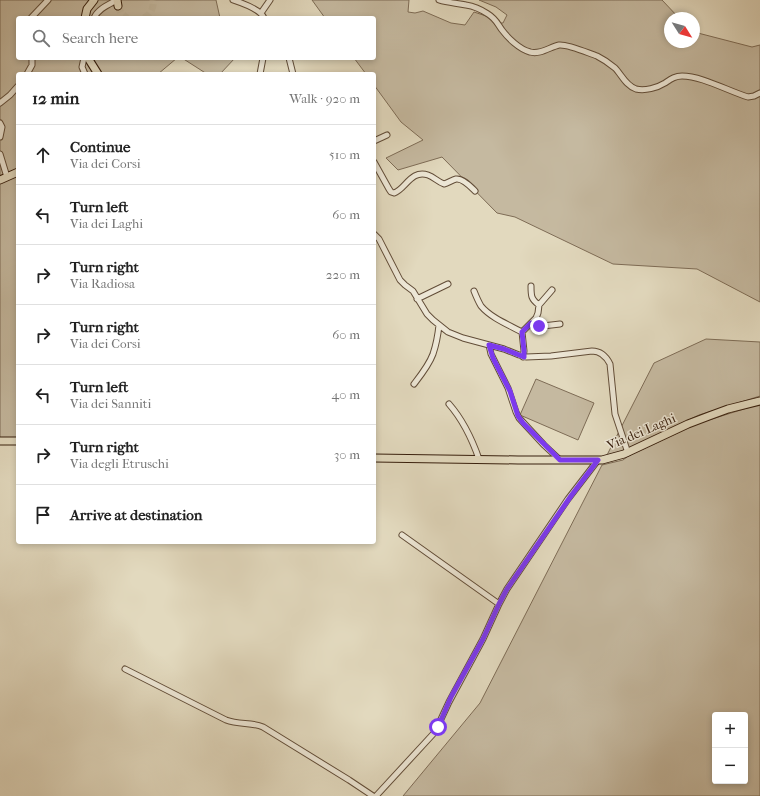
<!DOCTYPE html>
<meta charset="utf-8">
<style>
:root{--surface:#fff;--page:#f6f6f6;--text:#222;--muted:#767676;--line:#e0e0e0}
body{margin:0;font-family:"IM FELL French Canon",serif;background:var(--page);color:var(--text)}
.controls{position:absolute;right:12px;bottom:12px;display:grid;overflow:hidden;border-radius:4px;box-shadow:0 2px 6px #0003}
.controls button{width:36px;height:36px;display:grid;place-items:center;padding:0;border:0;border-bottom:1px solid var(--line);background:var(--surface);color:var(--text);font:20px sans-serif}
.compass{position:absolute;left:664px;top:12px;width:36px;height:36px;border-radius:50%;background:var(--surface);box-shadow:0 2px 6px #0003;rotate:127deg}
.stop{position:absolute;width:12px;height:12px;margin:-9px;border:3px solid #7c3aed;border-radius:50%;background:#fff}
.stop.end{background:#7c3aed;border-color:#fff;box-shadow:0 1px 4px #0008}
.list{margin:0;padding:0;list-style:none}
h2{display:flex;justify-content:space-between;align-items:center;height:52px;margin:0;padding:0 16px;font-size:17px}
h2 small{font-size:13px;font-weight:400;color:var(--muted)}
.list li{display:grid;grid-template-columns:26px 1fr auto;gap:12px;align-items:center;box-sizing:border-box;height:60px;padding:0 16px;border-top:1px solid var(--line)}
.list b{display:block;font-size:15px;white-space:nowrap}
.list p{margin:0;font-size:13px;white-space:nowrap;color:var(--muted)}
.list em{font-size:13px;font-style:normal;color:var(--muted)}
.icon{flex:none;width:22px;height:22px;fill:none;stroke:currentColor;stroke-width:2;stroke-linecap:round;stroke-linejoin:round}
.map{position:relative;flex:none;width:760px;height:796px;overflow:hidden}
.search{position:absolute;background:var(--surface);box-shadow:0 2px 6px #0003;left:16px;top:16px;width:360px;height:44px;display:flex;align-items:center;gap:10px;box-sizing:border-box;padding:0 14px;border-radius:4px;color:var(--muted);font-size:15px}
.panel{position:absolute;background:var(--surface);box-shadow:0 2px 6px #0003;left:16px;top:72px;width:360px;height:472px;border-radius:4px}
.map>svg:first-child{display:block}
.green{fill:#c5b9a0;stroke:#7e6c56;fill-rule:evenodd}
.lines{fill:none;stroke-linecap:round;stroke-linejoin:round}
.major-tunnel{stroke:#c0b49a;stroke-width:7;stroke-dasharray:7 3.5;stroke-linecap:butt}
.minor-casing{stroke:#624d38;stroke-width:7}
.major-casing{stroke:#371e0c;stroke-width:9}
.minor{stroke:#ece6d5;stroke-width:5}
.major{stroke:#e2d9be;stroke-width:7}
.route{stroke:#7c3aed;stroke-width:5}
.labels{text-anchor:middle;stroke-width:3;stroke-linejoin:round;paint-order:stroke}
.street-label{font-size:13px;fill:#371e0c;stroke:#ece6d5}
</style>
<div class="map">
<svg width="760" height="796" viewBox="0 0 760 796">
<rect width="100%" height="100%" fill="#e2d9be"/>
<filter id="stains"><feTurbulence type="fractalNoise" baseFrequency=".005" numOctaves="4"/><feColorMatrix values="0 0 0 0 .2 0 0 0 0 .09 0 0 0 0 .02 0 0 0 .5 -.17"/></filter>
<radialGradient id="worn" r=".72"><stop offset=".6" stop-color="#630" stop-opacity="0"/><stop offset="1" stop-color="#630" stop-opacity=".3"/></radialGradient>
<path class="green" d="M 0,0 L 216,0 L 220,18 L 18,18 L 18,58 L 177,58 L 158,74 L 18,74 L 18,438 L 0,439 Z
M 312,0 L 409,0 L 408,12 L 415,13 L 423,11 L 451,23 L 465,25 L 474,12 L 492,18 L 497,23 L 503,23 L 507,15 L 496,7 L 479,0 L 662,0 L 679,18 L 670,18 L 670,42 L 694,42 L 694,32 L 752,47 L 760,45 L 760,302 L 697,269 L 613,264 L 515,217 L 497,213 L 442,157 L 398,170 L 386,158 L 423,140 L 401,122 L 374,85 L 374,74 L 366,74 L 354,58 L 374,58 L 374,18 L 325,18 Z
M 182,58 L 235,58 L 220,74 L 207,74 Z
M 706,339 L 760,342 L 760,396 L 699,415 L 682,423 L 634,448 L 607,455 L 654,363 Z
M 536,379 L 594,403 L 578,440 L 520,415 Z
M 760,404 L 760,796 L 403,796 L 480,703 L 602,465 L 623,460 L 628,456 L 699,423 ZM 715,715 L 745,715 L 745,781 L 715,781 Z"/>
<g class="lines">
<path class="major-tunnel" d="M 118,6 L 121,13 L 127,18
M 144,18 C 151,14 154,8 153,0"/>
<defs>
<path id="minor" d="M 233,0 C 242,3 261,10 264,18
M 439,0 C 448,3 457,3 466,5 C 473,6 482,10 488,14 C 496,19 497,23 502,30 C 508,38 519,49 530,52 C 540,55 550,47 559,45 C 568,44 588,53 597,56 C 603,59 609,63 615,68 C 621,74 626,86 636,89 C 645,91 657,88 665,83 C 671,79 675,76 682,76 C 702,76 728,91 748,97 L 754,96 L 760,93
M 261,13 L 270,0
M 31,18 L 48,0
M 94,18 C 98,9 108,5 117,0
M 84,58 L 82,67 L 85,74
M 289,58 L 293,74
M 27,74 L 32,65 L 32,58
M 260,74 L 263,58
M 0,103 L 10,95 L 18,86
M 0,123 L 2,127 L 0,137
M 374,141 L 387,135
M 0,154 L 7,177
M 374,162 L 389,189 L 391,192 L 394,193 C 405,190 411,169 428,175 C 434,177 438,182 444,184 C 448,183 452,180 456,179 C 463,178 471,187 475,191
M 374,234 L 379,239 L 400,280 L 405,285 L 413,291 L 427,314 L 433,320 L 448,332 L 463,338 L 504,349 L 519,355 L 526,357 L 551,356 L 592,351 C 601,351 606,356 610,364 L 615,414 L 628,453
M 531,286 C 531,296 531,299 539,305
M 474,291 C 476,296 478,301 481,306 C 491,318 509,325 522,332
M 417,299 L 448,284
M 531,323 L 543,326 L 560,324
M 522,332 L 536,318 L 538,313 L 539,305 L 552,290
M 522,332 L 524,351 L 523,357
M 489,345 L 491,354 L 508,388 L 516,412 L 519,418 L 544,445 L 560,460
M 414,384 C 421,375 429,365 433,354 C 436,345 438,335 439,325
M 449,404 C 463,420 472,439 479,459
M 402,535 L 499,604
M 125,669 L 226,720 C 239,725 252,722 263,727 L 349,780 L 373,796
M 376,796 L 435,732 L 449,702 L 483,639 L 499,604 L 507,589 L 568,499 L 598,460"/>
<path id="major" d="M 117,0 L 118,6
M 85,18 L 87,9 L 94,0
M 88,58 L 98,74
M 0,180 L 18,172
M 0,441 L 18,441
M 374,458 L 518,460 L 602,460 L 624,454 L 688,424 L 709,416 L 728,409 L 760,401"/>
</defs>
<use href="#minor" class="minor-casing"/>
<use href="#major" class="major-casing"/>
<use href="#minor" class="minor"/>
<use href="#major" class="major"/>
</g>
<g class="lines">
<path class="route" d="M 438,727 L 451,697 L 483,639 L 499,604 L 507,589 L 571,496 L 598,460 L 560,460 L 523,423 L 518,416 L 510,391 L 493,358 L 489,345 L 504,349 L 524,357 L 524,351 L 522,332 L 531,323 L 539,326"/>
</g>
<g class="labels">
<g class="street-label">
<text transform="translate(641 431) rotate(-23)" y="5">Via dei Laghi</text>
</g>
</g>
<rect width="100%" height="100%" filter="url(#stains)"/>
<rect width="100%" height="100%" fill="url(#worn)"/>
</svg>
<div class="controls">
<button>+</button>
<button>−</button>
</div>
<svg class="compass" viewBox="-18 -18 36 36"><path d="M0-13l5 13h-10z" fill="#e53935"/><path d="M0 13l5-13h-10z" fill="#767676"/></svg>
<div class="stop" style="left:438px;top:727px"></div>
<div class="stop end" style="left:539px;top:326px"></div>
<div class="search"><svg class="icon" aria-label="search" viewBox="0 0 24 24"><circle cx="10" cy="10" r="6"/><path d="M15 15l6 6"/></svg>Search here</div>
<section class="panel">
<h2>12 min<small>Walk · 920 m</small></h2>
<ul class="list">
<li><svg class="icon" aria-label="ahead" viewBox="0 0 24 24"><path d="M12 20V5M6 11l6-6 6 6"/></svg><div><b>Continue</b><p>Via dei Corsi</p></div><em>510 m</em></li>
<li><svg class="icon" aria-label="left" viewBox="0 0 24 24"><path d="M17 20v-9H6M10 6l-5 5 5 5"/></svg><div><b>Turn left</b><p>Via dei Laghi</p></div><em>60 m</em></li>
<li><svg class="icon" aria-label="right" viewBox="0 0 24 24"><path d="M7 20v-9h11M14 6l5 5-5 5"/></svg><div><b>Turn right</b><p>Via Radiosa</p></div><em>220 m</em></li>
<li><svg class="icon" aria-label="right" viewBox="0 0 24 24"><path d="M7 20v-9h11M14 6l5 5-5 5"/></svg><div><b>Turn right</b><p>Via dei Corsi</p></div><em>60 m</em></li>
<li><svg class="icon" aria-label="left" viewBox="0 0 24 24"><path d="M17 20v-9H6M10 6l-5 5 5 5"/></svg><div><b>Turn left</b><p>Via dei Sanniti</p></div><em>40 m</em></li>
<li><svg class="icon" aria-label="right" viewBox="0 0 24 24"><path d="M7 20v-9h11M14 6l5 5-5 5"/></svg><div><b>Turn right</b><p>Via degli Etruschi</p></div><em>30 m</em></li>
<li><svg class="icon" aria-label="arrive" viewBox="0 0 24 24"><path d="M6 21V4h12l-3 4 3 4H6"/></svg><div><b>Arrive at destination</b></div></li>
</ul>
</section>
</div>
